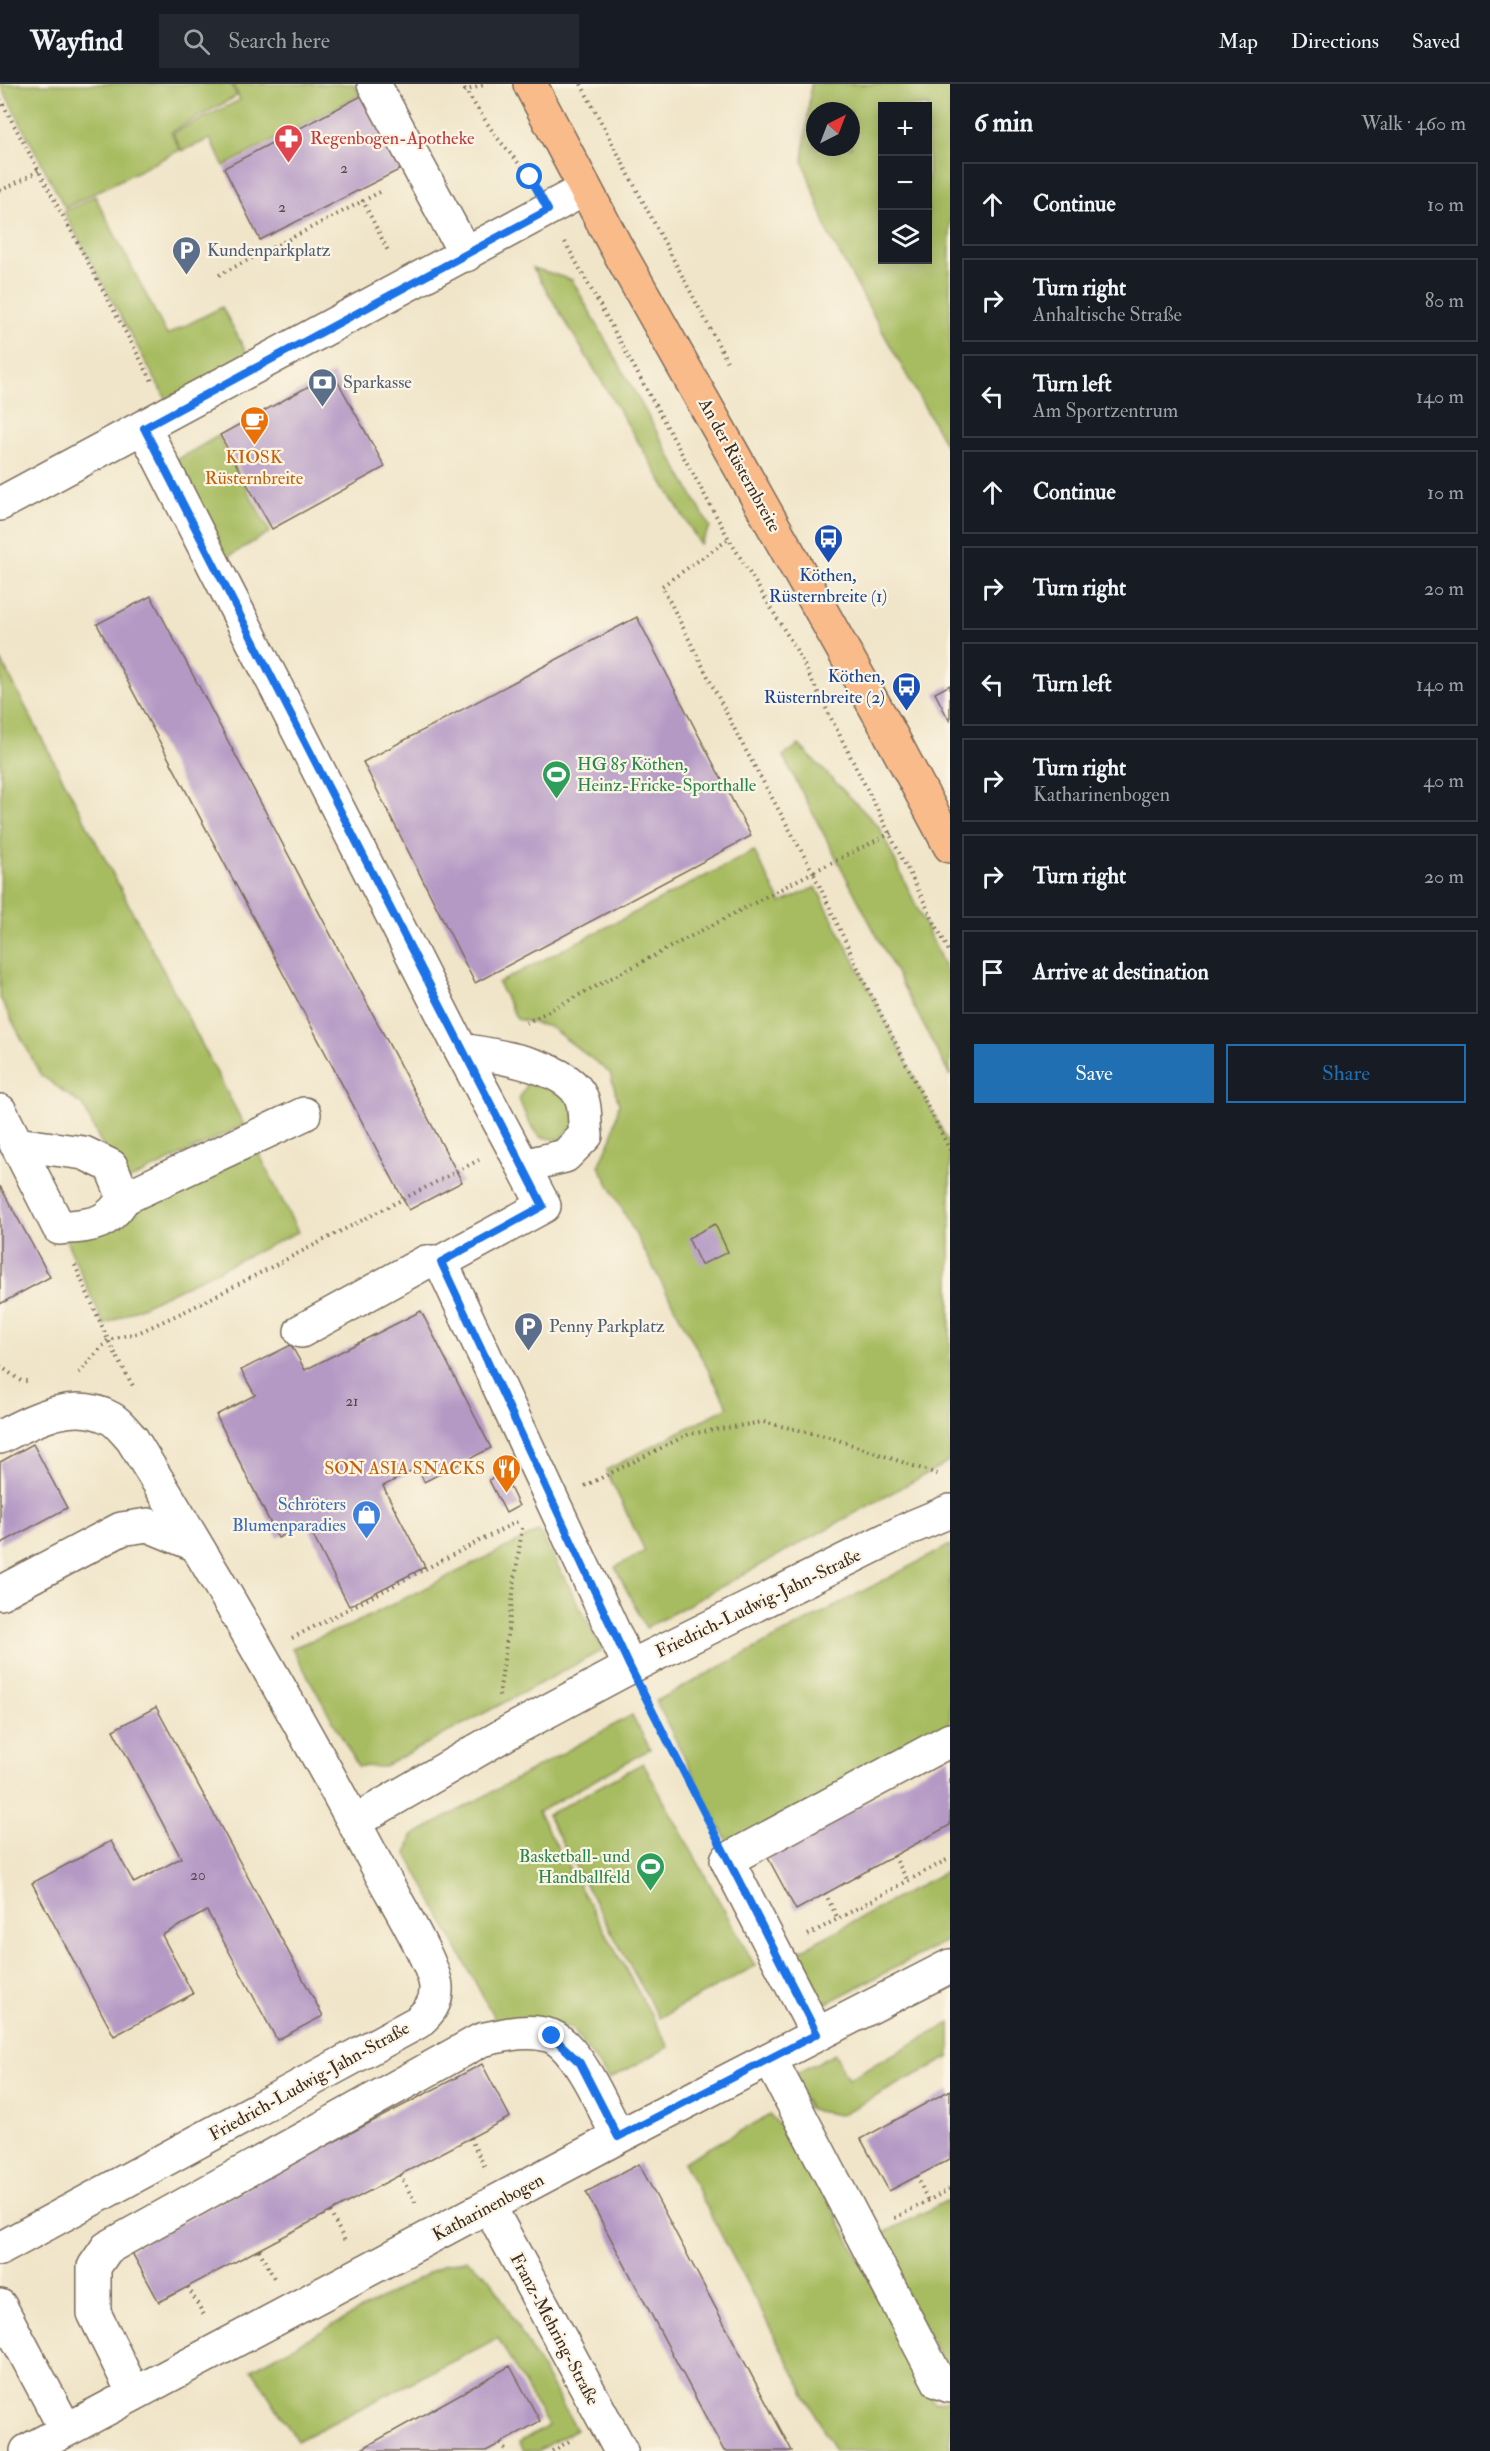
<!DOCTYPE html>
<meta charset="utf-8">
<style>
:root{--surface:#171b24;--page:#242831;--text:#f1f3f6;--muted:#9ea1a6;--line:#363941;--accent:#1f6fb2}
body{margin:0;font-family:"IM FELL Double Pica",serif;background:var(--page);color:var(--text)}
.controls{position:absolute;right:18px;top:18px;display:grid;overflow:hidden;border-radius:0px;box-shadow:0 3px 15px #0003}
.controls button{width:54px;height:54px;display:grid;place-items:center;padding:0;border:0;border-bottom:2px solid var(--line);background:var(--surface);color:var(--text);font:30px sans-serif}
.compass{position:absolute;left:806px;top:18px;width:54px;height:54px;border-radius:50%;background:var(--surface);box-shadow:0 3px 15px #0003;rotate:42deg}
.stop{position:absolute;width:18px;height:18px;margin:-14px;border:4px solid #1a73e8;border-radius:50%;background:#fff}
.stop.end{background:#1a73e8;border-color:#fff;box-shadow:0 2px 6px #0008}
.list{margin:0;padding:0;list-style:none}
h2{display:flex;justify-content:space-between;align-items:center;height:78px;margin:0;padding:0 24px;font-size:26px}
h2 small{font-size:20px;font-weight:400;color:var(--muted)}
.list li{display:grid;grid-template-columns:39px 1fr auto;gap:18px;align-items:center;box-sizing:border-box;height:84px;margin:0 12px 12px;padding:0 12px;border:2px solid var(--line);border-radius:0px}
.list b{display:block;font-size:22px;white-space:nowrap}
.list p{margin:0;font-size:20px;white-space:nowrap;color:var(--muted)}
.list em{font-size:20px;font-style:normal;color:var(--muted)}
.actions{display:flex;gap:12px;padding:18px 24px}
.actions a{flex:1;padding:14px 0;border:2px solid var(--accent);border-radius:0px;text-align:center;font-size:21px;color:var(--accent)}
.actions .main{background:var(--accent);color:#fff}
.icon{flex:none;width:33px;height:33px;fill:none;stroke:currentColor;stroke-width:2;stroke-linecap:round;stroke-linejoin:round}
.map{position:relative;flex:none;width:950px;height:2367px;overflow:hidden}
header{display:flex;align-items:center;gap:36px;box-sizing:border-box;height:84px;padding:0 30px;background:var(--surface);border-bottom:2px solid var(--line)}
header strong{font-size:28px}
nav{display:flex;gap:33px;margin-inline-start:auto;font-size:21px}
.search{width:420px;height:54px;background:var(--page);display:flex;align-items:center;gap:15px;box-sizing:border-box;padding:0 21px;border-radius:0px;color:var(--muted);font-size:22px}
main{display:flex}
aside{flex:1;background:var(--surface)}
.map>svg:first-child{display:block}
.green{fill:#a7bc61;stroke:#717340;stroke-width:1.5;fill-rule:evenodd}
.building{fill:#b499c5}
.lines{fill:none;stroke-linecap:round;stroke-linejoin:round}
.minor-casing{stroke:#7a6b5a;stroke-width:36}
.major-casing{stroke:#7a6b5a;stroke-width:36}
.path{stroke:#7a6b5a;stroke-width:4;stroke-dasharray:1.5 4.5;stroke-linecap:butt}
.minor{stroke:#fff;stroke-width:33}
.major{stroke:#fabb8b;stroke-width:33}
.route{stroke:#1a73e8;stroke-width:8}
.labels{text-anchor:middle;stroke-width:4.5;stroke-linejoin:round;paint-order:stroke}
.number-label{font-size:15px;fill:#594648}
.health-label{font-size:18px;fill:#be3a42;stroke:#fcf5e5;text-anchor:start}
.service-label{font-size:18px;fill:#4e5e75;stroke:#fcf5e5;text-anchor:start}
.food-label{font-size:18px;fill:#c56008;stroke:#fcf5e5}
.street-label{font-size:18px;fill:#3b2a1e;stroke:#fcf5e5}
.transit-label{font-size:18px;fill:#164399;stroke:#fcf5e5}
.leisure-label{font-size:18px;fill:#27864d;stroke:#fcf5e5;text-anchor:start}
.shop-label{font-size:18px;fill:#366cbe;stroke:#fcf5e5;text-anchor:end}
</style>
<header>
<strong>Wayfind</strong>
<div class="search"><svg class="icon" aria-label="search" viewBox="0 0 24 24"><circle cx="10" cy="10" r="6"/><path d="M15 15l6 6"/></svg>Search here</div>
<nav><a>Map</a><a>Directions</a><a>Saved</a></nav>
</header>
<main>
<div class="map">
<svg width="950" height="2367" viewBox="0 0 950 2367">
<rect width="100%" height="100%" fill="#fcf5e5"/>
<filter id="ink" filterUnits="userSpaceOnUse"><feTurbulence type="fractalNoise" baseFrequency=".0167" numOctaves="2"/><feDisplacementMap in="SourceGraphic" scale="12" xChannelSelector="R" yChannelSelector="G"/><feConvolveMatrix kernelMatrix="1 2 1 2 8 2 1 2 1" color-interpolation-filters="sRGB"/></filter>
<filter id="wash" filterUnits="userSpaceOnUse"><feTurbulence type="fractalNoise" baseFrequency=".008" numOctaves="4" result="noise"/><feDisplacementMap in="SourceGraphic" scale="24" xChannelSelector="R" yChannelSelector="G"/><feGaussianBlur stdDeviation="1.35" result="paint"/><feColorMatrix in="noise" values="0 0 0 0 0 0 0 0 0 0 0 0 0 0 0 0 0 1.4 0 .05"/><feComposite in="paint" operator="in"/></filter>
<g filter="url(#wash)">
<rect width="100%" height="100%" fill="#f0e5c9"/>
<path class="green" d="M 0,0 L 231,0 L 237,12 L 171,48 L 180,66 L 65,124 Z
M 233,0 L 354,0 L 360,11 L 224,82 L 210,55 L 182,67 L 173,49 L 240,16 Z
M 811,0 L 950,0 L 950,369 L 829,151 L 803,77 ZM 882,22 L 928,22 L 928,176 L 882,176 ZM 815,27 L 851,27 L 851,63 L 815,63 Z
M 95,112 L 167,251 L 222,223 L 249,273 L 167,317 L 64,128 Z
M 533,184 L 572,196 L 710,443 L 700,460 Z
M 218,352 L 270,448 L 218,479 L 166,382 Z
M 1,576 L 244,1041 L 121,1100 L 83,1022 L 41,991 L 0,914 Z
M 799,661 L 879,743 L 950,894 L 950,992 L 783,672 Z
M 754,767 L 781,819 L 816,803 L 950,1062 L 950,1377 L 646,1544 L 615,1483 L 645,1467 L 606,1386 L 728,1323 L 599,1082 L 612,1053 L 619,1020 L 610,989 L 550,943 L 517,935 L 498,899 Z
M 530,994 L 573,1018 L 575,1040 L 560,1056 L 540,1053 L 528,1037 L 519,1015 Z
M 246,1043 L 298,1148 L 104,1241 L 61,1145 Z
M 539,1447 L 603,1566 L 383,1683 L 358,1682 L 292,1564 L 353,1540 Z
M 950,1461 L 950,1649 L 731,1765 L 656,1617 Z
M 632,1631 L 650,1665 L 538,1728 L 669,1963 L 609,1995 L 571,1944 L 499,1943 L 407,1770 L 412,1752 Z
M 643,1679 L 755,1882 L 659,1934 L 547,1731 Z
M 950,1785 L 950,1855 L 819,1923 L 792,1871 Z
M 950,1939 L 950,1973 L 840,2031 L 810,2026 L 790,1992 L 835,1970 L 848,1995 Z
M 770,2031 L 802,2066 L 934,2319 L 950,2316 L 950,2367 L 835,2367 L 683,2078 Z
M 950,2115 L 950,2279 L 943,2279 L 876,2153 Z
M 467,2176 L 490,2194 L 576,2345 L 538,2367 L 523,2367 L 519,2359 L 548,2342 L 498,2254 L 297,2357 L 252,2285 L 445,2180 Z"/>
<g id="blocks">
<path class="building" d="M 367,9 L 405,83 L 260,156 L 224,84 Z
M 333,289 L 385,383 L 272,445 L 220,351 Z
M 151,512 L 462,1098 L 409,1126 L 97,540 Z
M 637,533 L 751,752 L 475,899 L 363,678 Z
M 950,601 L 950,638 L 935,609 Z
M 0,1102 L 50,1193 L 0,1220 Z
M 715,1140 L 728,1168 L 701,1181 L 688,1154 Z
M 421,1227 L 491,1364 L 424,1398 L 418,1384 L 383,1402 L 425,1483 L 349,1522 L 307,1440 L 278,1454 L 216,1331 L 255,1311 L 241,1286 L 291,1261 L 305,1286 Z
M 33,1360 L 67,1424 L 0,1460 L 0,1378 Z
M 503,1389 L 519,1422 L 506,1429 L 489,1396 Z
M 156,1623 L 323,1932 L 277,1956 L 207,1827 L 162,1851 L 193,1910 L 114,1952 L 32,1799 L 111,1757 L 134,1799 L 181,1774 L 113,1646 Z
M 950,1673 L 950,1741 L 796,1826 L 767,1772 Z
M 482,1980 L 510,2033 L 159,2218 L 130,2165 Z
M 950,2006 L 950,2075 L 889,2107 L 861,2055 Z
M 639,2080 L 696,2187 L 792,2367 L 724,2367 L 586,2108 Z
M 510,2282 L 540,2337 L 501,2359 L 486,2367 L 358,2367 Z"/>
</g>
</g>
<g filter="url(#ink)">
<use href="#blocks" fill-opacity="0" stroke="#7a6b5a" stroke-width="1.5"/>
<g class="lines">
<defs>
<path id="minor" d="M 374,0 L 466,171
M 144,344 L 461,966 L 523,1082 L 565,1072 L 586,1051 C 584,1040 586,1023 581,1013 C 567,981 492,971 461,966
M 0,420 L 585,105
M 0,1027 L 59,1144 C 90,1141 106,1143 124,1114 L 111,1082 L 84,1069 L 16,1060
M 523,1082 L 544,1122 L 441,1178 L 630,1583
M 124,1114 L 304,1030
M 301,1247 L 426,1178 L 441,1178
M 0,1353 C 34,1336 74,1313 112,1335 C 119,1339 126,1349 132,1355 C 220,1498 305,1644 383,1793 C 396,1817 434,1879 436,1903 C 437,1919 429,1928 418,1938 L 0,2165
M 0,1509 L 121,1445 L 148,1441 L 194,1460
M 354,1738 L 514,1645 L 630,1583 L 912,1443 L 950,1427
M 817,1950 L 727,1776 L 950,1656
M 770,1975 L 939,2298 L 950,2302
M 489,2122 L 621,2367
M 0,2222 L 66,2346
M 134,2310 L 94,2229 L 94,2183 L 107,2164 L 481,1956 C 503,1951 530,1944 551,1952 C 578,1963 605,2027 618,2053
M 27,2367 L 618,2053 L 950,1882"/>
<path id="major" d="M 530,0 L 614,159 L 886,642 L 950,762"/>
</defs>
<use href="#minor" class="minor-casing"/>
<use href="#major" class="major-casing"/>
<path class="path" d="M 461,0 L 495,51 L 530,93
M 581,0 L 727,277
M 464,7 L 487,0
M 0,15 L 152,297
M 0,107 L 39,87
M 380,108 L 363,117 L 389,169
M 565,158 L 729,455 L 797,567 L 950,869
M 219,191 L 363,117
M 891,749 L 813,788 L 863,895 L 950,1066
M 526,939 L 813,788 L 739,654 L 662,502 L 729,455
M 75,1181 L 108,1256 L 134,1304
M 0,1282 L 21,1297 L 27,1297
M 79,1289 L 108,1256 L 140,1248 L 190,1225 L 479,1076
M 585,1402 L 689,1350 L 763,1338 L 829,1353 L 940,1391
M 292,1554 L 520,1436
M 499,1612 L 522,1444
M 646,1616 L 711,1743
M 894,1772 L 908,1797
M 825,1809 L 838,1835
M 808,1851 L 950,1774
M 470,2054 L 485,2083
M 400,2091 L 416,2120
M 917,2092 L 928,2117
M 330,2128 L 345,2157
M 895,2134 L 950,2105
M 259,2166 L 274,2194
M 188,2203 L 204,2231
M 501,2359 L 506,2367
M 552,2367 L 573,2355"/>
<use href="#minor" class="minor"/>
<use href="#major" class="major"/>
</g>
</g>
<g class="lines" filter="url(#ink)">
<path class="route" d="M 530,93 L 548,126 L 144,344 L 543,1122 L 441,1178 L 630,1583 L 817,1950 L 618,2053 L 580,1979 L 552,1952"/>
</g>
<defs>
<symbol id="pharmacy-pin" viewBox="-11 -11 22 30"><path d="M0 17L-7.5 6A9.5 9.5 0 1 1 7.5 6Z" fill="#e0444e" stroke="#fcf5e5"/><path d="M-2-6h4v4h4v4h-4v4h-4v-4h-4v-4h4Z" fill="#fff"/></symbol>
<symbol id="parking-pin" viewBox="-11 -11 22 30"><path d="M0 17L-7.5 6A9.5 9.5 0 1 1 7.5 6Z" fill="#5c6f8a" stroke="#fcf5e5"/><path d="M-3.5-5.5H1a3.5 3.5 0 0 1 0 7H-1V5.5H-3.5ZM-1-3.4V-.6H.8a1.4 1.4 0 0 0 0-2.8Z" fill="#fff"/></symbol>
<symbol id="bank-pin" viewBox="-11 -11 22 30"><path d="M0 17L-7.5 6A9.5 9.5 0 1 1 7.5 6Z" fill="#5c6f8a" stroke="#fcf5e5"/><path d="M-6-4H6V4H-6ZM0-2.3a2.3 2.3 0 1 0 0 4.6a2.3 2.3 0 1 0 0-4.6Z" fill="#fff"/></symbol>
<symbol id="cafe-pin" viewBox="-11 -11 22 30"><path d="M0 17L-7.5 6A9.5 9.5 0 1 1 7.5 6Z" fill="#e8710a" stroke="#fcf5e5"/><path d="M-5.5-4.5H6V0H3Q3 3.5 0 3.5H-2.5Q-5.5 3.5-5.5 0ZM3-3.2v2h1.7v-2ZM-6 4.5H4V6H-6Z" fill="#fff"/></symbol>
<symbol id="bus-pin" viewBox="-11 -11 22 30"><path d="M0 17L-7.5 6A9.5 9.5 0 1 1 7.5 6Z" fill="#1a4fb4" stroke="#fcf5e5"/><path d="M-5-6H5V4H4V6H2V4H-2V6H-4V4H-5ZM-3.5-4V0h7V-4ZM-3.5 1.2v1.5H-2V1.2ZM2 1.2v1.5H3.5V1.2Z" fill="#fff"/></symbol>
<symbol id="stadium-pin" viewBox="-11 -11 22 30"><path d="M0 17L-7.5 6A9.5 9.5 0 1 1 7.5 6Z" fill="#2e9e5b" stroke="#fcf5e5"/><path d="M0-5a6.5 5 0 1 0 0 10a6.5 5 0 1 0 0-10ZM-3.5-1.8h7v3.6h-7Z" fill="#fff"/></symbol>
<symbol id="restaurant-pin" viewBox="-11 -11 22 30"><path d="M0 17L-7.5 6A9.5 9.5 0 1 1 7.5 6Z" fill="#e8710a" stroke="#fcf5e5"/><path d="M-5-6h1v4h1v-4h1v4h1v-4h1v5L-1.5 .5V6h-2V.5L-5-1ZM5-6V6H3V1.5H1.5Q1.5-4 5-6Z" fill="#fff"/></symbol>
<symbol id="shop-pin" viewBox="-11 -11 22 30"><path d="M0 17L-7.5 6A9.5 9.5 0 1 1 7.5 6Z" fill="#3f7fe0" stroke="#fcf5e5"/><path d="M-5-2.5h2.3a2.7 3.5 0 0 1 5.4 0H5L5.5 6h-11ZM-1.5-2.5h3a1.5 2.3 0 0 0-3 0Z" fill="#fff"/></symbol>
</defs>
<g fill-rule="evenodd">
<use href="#pharmacy-pin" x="272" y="38" width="33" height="45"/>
<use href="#parking-pin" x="170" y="150" width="33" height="45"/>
<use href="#bank-pin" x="306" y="282" width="33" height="45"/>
<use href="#cafe-pin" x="238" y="320" width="33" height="45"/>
<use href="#bus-pin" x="812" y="438" width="33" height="45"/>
<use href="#bus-pin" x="890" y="586" width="33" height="45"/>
<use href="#stadium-pin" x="540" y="674" width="33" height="45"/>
<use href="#parking-pin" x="512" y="1226" width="33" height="45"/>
<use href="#restaurant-pin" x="490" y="1368" width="33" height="45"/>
<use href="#shop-pin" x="350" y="1414" width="33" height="45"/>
<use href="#stadium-pin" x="634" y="1766" width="33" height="45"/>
</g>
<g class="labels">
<g class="number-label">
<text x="344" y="89">2</text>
<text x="282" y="128">2</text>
<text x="352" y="1322">21</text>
<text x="198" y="1796">20</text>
</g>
<g class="health-label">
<text x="310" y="60">Regenbogen-Apotheke</text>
</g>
<g class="service-label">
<text x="207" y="172">Kundenparkplatz</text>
<text x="343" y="304">Sparkasse</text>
<text x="549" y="1248">Penny Parkplatz</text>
</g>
<g class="food-label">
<text x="254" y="379">KIOSK<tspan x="254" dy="21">Rüsternbreite</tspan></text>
<text x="485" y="1390" text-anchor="end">SON ASIA SNACKS</text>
</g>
<g class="street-label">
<text transform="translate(740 381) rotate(61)" y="6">An der Rüsternbreite</text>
<text transform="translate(758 1519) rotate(-26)" y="6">Friedrich-Ludwig-Jahn-Straße</text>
<text transform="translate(309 1997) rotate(-29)" y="6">Friedrich-Ludwig-Jahn-Straße</text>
<text transform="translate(488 2123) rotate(-28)" y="6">Katharinenbogen</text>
<text transform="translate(555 2245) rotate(62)" y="6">Franz-Mehring-Straße</text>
</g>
<g class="transit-label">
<text x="828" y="497">Köthen,<tspan x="828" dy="21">Rüsternbreite (1)</tspan></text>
<text x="885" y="598" text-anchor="end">Köthen,<tspan x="885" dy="21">Rüsternbreite (2)</tspan></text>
</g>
<g class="leisure-label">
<text x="577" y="686">HG 85 Köthen,<tspan x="577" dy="21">Heinz-Fricke-Sporthalle</tspan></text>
<text x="630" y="1778" text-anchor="end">Basketball- und<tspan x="630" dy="21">Handballfeld</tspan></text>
</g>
<g class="shop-label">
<text x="346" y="1426">Schröters<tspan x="346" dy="21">Blumenparadies</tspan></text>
</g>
</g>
</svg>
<div class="controls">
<button>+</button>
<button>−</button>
<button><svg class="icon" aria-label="layers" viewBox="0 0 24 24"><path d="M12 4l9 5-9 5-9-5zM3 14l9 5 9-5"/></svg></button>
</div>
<svg class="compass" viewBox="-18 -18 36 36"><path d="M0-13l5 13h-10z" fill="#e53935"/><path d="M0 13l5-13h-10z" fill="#9ea1a6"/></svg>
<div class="stop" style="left:530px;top:93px"></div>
<div class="stop end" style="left:552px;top:1952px"></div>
</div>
<aside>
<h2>6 min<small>Walk · 460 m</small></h2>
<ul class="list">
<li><svg class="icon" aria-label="ahead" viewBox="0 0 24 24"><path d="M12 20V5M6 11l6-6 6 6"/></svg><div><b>Continue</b></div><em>10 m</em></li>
<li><svg class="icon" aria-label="right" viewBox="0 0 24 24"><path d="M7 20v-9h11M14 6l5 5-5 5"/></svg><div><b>Turn right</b><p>Anhaltische Straße</p></div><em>80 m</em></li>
<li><svg class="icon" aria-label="left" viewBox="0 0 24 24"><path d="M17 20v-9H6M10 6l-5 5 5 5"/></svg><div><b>Turn left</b><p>Am Sportzentrum</p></div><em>140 m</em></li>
<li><svg class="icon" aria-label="ahead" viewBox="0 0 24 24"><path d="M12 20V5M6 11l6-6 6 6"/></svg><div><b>Continue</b></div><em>10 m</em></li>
<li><svg class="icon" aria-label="right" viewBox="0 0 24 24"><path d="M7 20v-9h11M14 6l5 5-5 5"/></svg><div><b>Turn right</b></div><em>20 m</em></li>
<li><svg class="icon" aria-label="left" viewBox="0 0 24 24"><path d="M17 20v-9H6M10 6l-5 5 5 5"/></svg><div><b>Turn left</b></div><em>140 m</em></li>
<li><svg class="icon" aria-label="right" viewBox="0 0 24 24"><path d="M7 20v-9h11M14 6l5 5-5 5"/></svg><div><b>Turn right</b><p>Katharinenbogen</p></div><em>40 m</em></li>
<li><svg class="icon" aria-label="right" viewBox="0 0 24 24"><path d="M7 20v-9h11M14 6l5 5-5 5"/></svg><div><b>Turn right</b></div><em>20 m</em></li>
<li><svg class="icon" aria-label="arrive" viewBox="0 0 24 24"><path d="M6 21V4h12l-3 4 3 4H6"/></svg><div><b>Arrive at destination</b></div></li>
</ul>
<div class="actions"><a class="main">Save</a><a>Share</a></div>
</aside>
</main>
